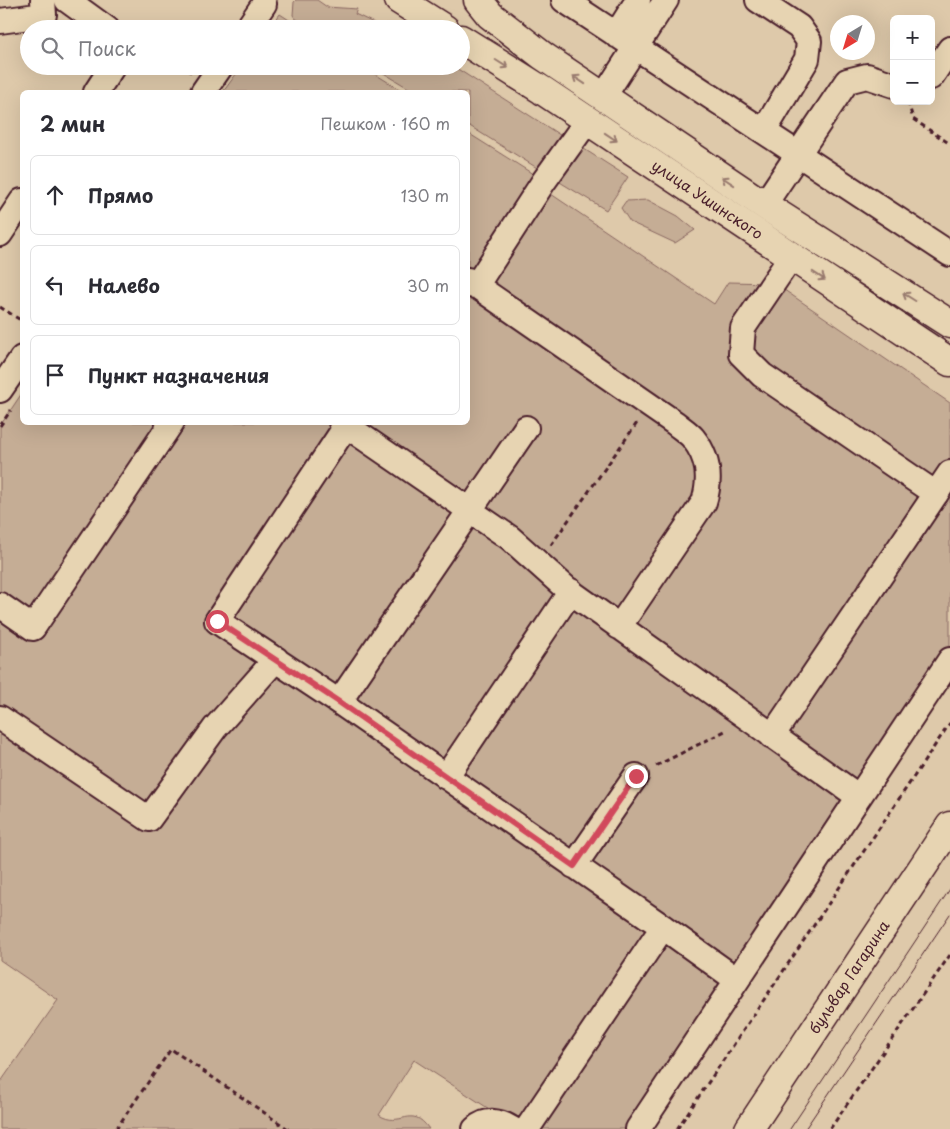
<!DOCTYPE html>
<html lang="ru">
<meta charset="utf-8">
<style>
:root{--surface:#fff;--page:#f2f2f3;--text:#2b2b33;--muted:#7c7c81;--line:#e1e1e2}
body{margin:0;font-family:"Playpen Sans",sans-serif;background:var(--page);color:var(--text)}
.controls{position:absolute;right:15px;top:15px;display:grid;overflow:hidden;border-radius:8px;box-shadow:0 5px 20px #0002}
.controls button{width:45px;height:45px;display:grid;place-items:center;padding:0;border:0;border-bottom:1px solid var(--line);background:var(--surface);color:var(--text);font:25px sans-serif}
.compass{position:absolute;left:830px;top:15px;width:45px;height:45px;border-radius:50%;background:var(--surface);box-shadow:0 5px 20px #0002;rotate:218deg}
.stop{position:absolute;width:15px;height:15px;margin:-11px;border:4px solid #d1495b;border-radius:50%;background:#fff}
.stop.end{background:#d1495b;border-color:#fff;box-shadow:0 1px 5px #0008}
.list{margin:0;padding:0;list-style:none}
h2{display:flex;justify-content:space-between;align-items:center;height:65px;margin:0;padding:0 20px;font-size:21px}
h2 small{font-size:16px;font-weight:400;color:var(--muted)}
.list li{display:grid;grid-template-columns:32px 1fr auto;gap:15px;align-items:center;box-sizing:border-box;height:80px;margin:0 10px 10px;padding:0 10px;border:1px solid var(--line);border-radius:8px}
.list b{display:block;font-size:19px;white-space:nowrap}
.list em{font-size:16px;font-style:normal;color:var(--muted)}
.icon{flex:none;width:28px;height:28px;fill:none;stroke:currentColor;stroke-width:2;stroke-linecap:round;stroke-linejoin:round}
.map{position:relative;flex:none;width:950px;height:1129px;overflow:hidden}
.search{position:absolute;background:var(--surface);box-shadow:0 5px 20px #0002;left:20px;top:20px;width:450px;height:55px;display:flex;align-items:center;gap:12px;box-sizing:border-box;padding:0 18px;border-radius:28px;color:var(--muted);font-size:19px}
.panel{position:absolute;background:var(--surface);box-shadow:0 5px 20px #0002;left:20px;top:90px;width:450px;height:335px;border-radius:8px}
.map>svg:first-child{display:block}
.green{fill:#c5ad95;stroke:#886660}
.lines{fill:none;stroke-linecap:round;stroke-linejoin:round}
.minor-casing{stroke:#4a1f2b;stroke-width:28}
.major-casing{stroke:#4a1f2b;stroke-width:31}
.path{stroke:#4a1f2b;stroke-width:3;stroke-dasharray:5 4;stroke-linecap:butt}
.minor{stroke:#e7d4b2;stroke-width:24}
.major{stroke:#e7d4b2;stroke-width:28}
.tram{stroke:#4a1f2b;stroke-width:1}
.oneway{stroke:#987a6e}
.route{stroke:#d1495b;stroke-width:6}
.labels{text-anchor:middle;stroke-width:4.5;stroke-linejoin:round;paint-order:stroke}
.street-label{font-size:15px;fill:#4a1f2b;stroke:#e7d4b2}
</style>
<div class="map">
<svg width="950" height="1129" viewBox="0 0 950 1129">
<rect width="100%" height="100%" fill="#dec9aa"/>
<filter id="ink" filterUnits="userSpaceOnUse"><feTurbulence type="fractalNoise" baseFrequency=".02" numOctaves="2"/><feDisplacementMap in="SourceGraphic" scale="10" xChannelSelector="R" yChannelSelector="G"/><feConvolveMatrix kernelMatrix="1 2 1 2 8 2 1 2 1" color-interpolation-filters="sRGB"/></filter>
<g filter="url(#ink)">
<path class="green" d="M 296,0 L 317,0 L 327,7 L 357,9 L 355,14 L 380,26 L 387,23 L 395,29 L 312,29 L 295,18 L 293,15 L 294,2 Z
M 280,14 L 303,29 L 269,29 Z
M 242,66 L 362,66 L 404,92 L 223,92 Z
M 372,66 L 453,66 L 563,137 L 542,171 L 468,125 L 468,92 L 415,92 Z
M 468,133 L 544,181 L 551,194 L 714,304 L 728,282 L 774,283 L 950,403 L 950,659 L 638,1129 L 520,1129 L 414,1060 L 379,1115 C 401,1129 411,1103 429,1129 L 0,1129 L 0,1083 L 58,1000 L 0,960 L 0,426 L 22,393 L 22,422 L 468,422 Z
M 584,149 L 628,177 L 606,210 L 558,181 L 574,157 Z
M 648,200 L 678,216 L 695,230 L 675,243 L 630,222 L 621,208 L 626,201 Z"/>
<g class="lines">
<defs>
<path id="minor" d="M 67,0 L 107,29
M 564,0 L 950,254
M 758,0 L 799,27 L 809,41 L 807,59 L 764,131
M 0,21 L 44,15 L 43,0
M 247,29 L 264,4
M 616,35 L 638,0
M 931,77 L 950,49
M 96,92 L 113,66
M 203,92 L 221,66
M 604,96 L 666,0
M 764,205 L 847,81 L 867,76 L 894,85
M 0,234 L 22,201
M 791,257 L 743,328 L 741,354 L 762,375 L 936,494
M 468,280 L 675,423 C 681,428 689,433 693,438 C 709,458 711,479 704,502 L 619,627
M 468,285 L 476,286 L 544,181 L 587,121
M 0,390 L 22,358
M 341,422 L 510,538 L 568,590 L 859,797
M 346,426 L 217,621 L 339,702 L 663,927 L 737,980
M 0,605 L 33,628 L 172,422
M 339,702 L 526,428
M 0,718 L 149,819 L 215,728 L 276,659
M 772,736 L 950,473
M 446,777 L 571,591
M 574,866 L 636,776
M 475,1129 C 487,1118 500,1121 512,1129
M 527,1129 L 663,927
M 638,1129 L 950,660"/>
<g id="major">
<path d="M 399,0 L 445,29"/>
<path d="M 478,0 L 490,15 L 543,56 L 764,205 L 950,324"/>
<path id="s1" d="M 461,39 L 542,90 L 950,362"/>
<path id="s2" d="M 749,1129 L 950,826"/>
</g>
</defs>
<use href="#minor" class="minor-casing"/>
<use href="#major" class="major-casing"/>
<path class="path" d="M 180,66 L 191,72
M 908,102 L 913,119 L 950,144
M 0,307 L 22,321
M 0,426 L 11,410
M 551,545 L 637,423
M 656,766 L 727,730
M 116,1129 L 171,1049 L 288,1129
M 677,1129 L 950,723
M 830,1129 L 950,955"/>
<use href="#minor" class="minor"/>
<use href="#major" class="major"/>
<path class="tram" d="M 790,1129 L 950,889
M 805,1129 L 950,914"/>
</g>
<defs><path id="oneway-shaft" d="M-6 0H5M1.5-3L5.5 0L1.5 3" fill="none" stroke-width="1.6" stroke-linecap="round" stroke-linejoin="round" transform="scale(1.25)"/></defs>
<g class="oneway">
<use href="#oneway-shaft" transform="translate(502 64) rotate(32)"/>
<use href="#oneway-shaft" transform="translate(579 80) rotate(-146)"/>
<use href="#oneway-shaft" transform="translate(611 137) rotate(34)"/>
<use href="#oneway-shaft" transform="translate(728 181) rotate(-146)"/>
<use href="#oneway-shaft" transform="translate(819 276) rotate(33)"/>
<use href="#oneway-shaft" transform="translate(909 297) rotate(-148)"/>
</g>
</g>
<g class="lines" filter="url(#ink)">
<path class="route" d="M 217,621 L 339,702 L 574,866 L 636,776"/>
</g>
<g class="labels">
<g class="street-label">
<text dy="5" stroke="none"><textPath href="#s1" startOffset="294">улица Ушинского</textPath></text>
<text dy="5" stroke="none"><textPath href="#s2" startOffset="182">бульвар Гагарина</textPath></text>
</g>
</g>
</svg>
<div class="controls">
<button>+</button>
<button>−</button>
</div>
<svg class="compass" viewBox="-18 -18 36 36"><path d="M0-13l5 13h-10z" fill="#e53935"/><path d="M0 13l5-13h-10z" fill="#7c7c81"/></svg>
<div class="stop" style="left:217px;top:621px"></div>
<div class="stop end" style="left:636px;top:776px"></div>
<div class="search"><svg class="icon" aria-label="search" viewBox="0 0 24 24"><circle cx="10" cy="10" r="6"/><path d="M15 15l6 6"/></svg>Поиск</div>
<section class="panel">
<h2>2 мин<small>Пешком · 160 m</small></h2>
<ul class="list">
<li><svg class="icon" aria-label="ahead" viewBox="0 0 24 24"><path d="M12 20V5M6 11l6-6 6 6"/></svg><div><b>Прямо</b></div><em>130 m</em></li>
<li><svg class="icon" aria-label="left" viewBox="0 0 24 24"><path d="M17 20v-9H6M10 6l-5 5 5 5"/></svg><div><b>Налево</b></div><em>30 m</em></li>
<li><svg class="icon" aria-label="arrive" viewBox="0 0 24 24"><path d="M6 21V4h12l-3 4 3 4H6"/></svg><div><b>Пункт назначения</b></div></li>
</ul>
</section>
</div>
